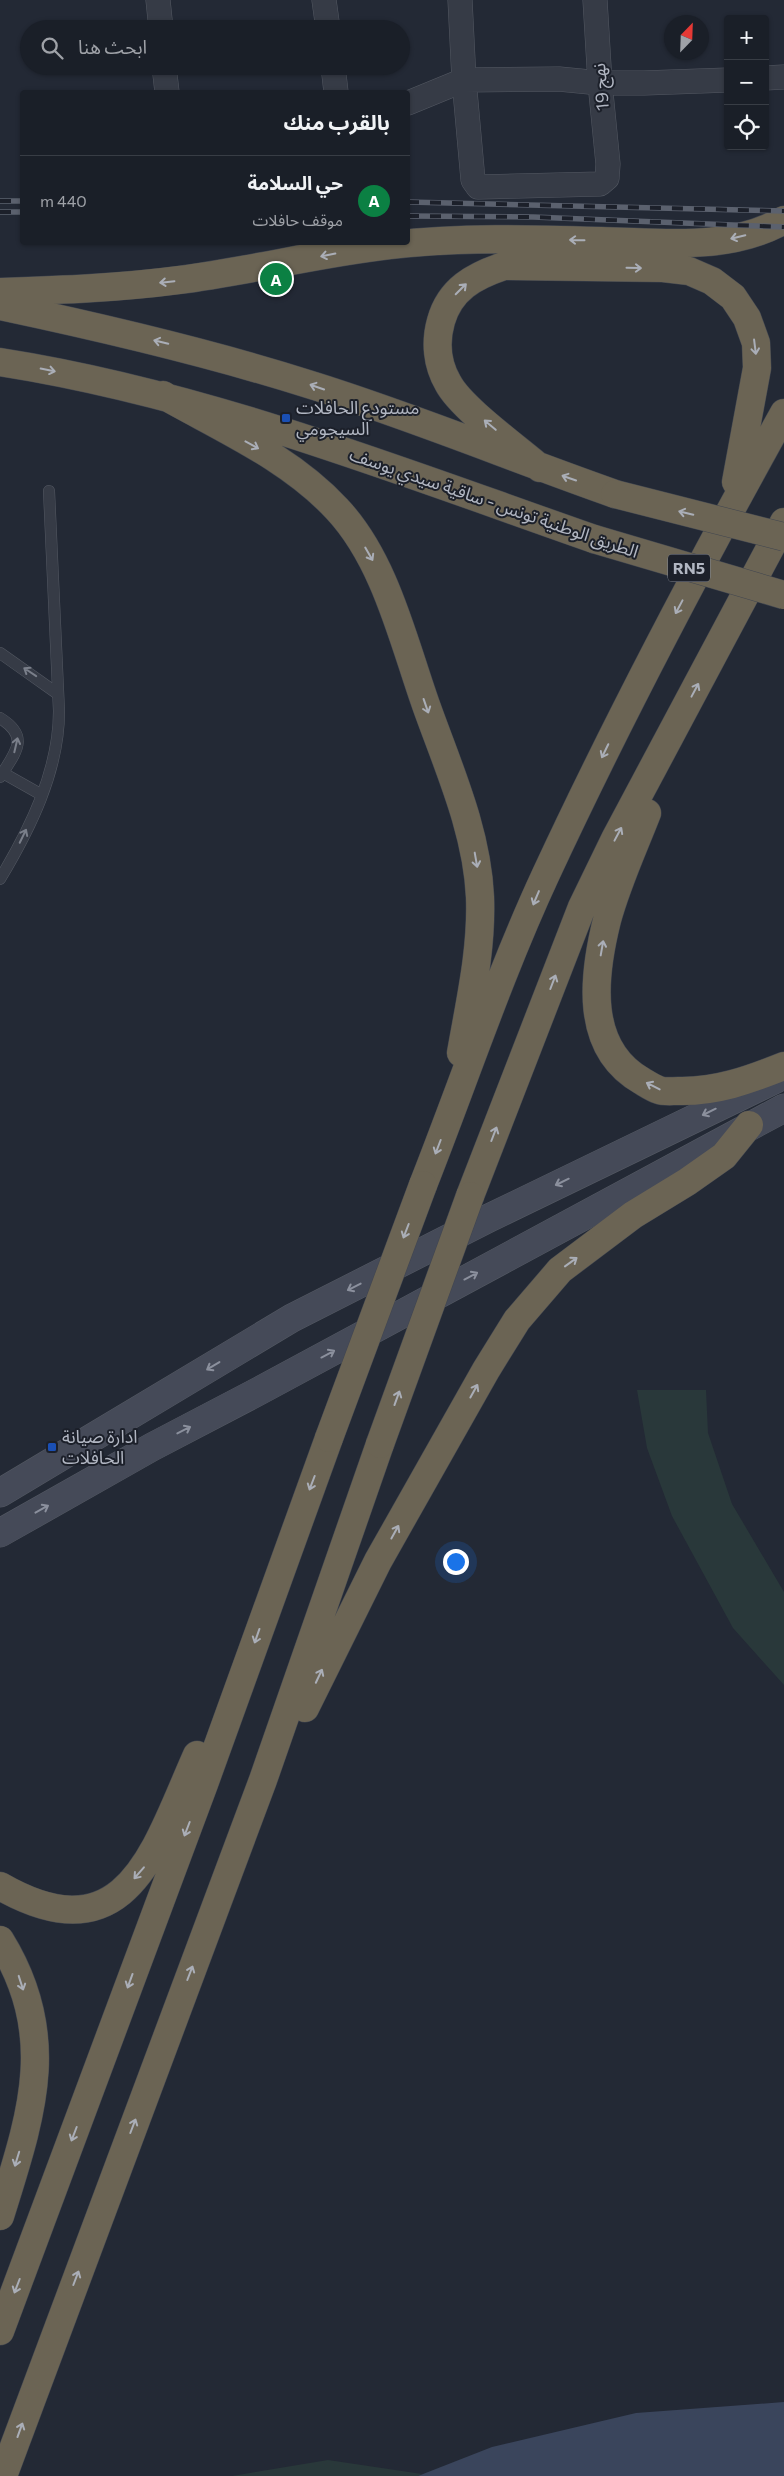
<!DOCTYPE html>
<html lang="ar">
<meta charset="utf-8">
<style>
:root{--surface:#1a1f28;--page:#272c34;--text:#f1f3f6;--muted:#9fa2a8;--line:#383d45;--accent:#0b8043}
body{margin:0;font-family:Commissioner,"Noto Sans Arabic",sans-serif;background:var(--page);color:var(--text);direction:rtl}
.controls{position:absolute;right:15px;top:15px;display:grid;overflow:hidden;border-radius:5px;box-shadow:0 1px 4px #0004}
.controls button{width:45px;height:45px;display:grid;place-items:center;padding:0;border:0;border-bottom:1px solid var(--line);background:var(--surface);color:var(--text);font:25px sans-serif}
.compass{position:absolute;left:664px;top:15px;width:45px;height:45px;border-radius:50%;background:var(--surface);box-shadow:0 1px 4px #0004;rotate:23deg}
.you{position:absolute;left:455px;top:1561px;width:18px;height:18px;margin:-12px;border:4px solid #fff;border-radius:50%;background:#1a73e8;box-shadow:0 0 0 8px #1a73e833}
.badge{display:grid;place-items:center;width:32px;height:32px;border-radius:50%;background:var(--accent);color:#fff;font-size:16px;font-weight:700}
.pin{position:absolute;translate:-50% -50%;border:2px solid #fff;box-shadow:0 1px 5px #0006}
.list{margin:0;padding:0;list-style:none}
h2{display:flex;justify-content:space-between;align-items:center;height:65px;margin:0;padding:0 20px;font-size:21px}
h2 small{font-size:16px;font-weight:400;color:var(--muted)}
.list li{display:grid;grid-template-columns:32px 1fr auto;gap:15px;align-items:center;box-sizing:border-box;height:90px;padding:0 20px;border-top:1px solid var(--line)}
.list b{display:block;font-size:19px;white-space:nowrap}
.list p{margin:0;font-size:16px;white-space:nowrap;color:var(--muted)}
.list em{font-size:16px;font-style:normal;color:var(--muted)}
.icon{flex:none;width:28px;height:28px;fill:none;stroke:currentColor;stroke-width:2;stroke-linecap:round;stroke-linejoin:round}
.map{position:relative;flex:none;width:784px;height:2476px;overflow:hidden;direction:ltr}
.search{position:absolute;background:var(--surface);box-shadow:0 1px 4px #0004;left:20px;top:20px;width:390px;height:55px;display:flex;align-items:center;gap:12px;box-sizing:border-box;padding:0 18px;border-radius:28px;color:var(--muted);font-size:19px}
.panel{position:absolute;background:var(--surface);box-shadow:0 1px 4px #0004;left:20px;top:90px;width:390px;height:155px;border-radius:5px;direction:rtl}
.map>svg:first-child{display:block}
.green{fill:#29383a}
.water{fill:#3a455c}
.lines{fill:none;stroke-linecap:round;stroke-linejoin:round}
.lane-casing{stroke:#545963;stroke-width:12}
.street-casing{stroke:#545963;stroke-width:25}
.secondary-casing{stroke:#545963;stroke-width:29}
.highway-casing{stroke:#414650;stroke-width:29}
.lane{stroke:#363b46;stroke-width:11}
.street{stroke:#363b46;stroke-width:24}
.secondary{stroke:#454a58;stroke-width:28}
.highway{stroke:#6b6454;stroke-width:28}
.rail-casing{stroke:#5b616e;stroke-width:5.5}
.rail{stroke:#1c202a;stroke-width:4;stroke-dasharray:11;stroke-linecap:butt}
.highway-bridge-casing{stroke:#414650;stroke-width:29;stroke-linecap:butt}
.highway-bridge{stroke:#6b6454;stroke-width:28}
.oneway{stroke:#aaaeb7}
.oneway2{stroke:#7a7f8a}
.oneway3{stroke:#8b909d}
.transit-dot{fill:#1a4fb4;stroke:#1c202a;stroke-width:2}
.labels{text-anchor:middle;stroke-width:4;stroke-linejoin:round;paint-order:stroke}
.shield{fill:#1c202a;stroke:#848994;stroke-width:1}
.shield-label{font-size:16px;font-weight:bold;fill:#b1b6c2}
.street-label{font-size:18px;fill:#b1b6c2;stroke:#1c202a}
.poi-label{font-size:18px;fill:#b1b6c2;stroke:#1c202a;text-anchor:start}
</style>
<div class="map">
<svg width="784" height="2476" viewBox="0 0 784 2476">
<rect width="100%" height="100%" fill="#232935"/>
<path class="green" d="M 637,1390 L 706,1390 L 708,1433 L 732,1504 L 784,1592 L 784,1685 L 733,1628 L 672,1516 L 647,1448 Z
M 328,2460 L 422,2474 L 418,2476 L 232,2476 Z"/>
<path class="water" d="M 784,2402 L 784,2476 L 418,2476 L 492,2447 L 636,2413 Z"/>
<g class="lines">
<defs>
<path id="lane" d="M 0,653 L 58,694
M 0,718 C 31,737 15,753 0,777
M 3,773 L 42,795
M 0,879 C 30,829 59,771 59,711 L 49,491"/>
<path id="street" d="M 158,0 L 161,29
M 324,0 L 328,29
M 595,0 L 600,83 L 608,164 L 607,178 L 600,184 L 478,187 L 473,180 L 464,80 L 559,79 L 600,83 L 644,83 L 728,80
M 164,66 L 167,92
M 333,66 L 336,92
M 765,78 L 784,77
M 408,103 L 464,80 L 460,0"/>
<path id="secondary" d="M 0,1493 L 292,1318 L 489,1218 L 776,1079
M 0,1533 L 152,1447 L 259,1391 L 784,1108"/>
<path id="highway" d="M 0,292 C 59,290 119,288 179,280 C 250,271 319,253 390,245 C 460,237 531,239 601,241 C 662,242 728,252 784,220
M 0,306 C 104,328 207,352 308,384 C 412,416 512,458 615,494
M 0,362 C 205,394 399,471 594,539
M 163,395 C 223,429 290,458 337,509 C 385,560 403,640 426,705 C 448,767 477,830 480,897 C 482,950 470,1001 461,1053
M 540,468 C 517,448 461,408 448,383 C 437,364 435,342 441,321 C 450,289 474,276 504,266 L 663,268 L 689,271 L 712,281 L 733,297 L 747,318 L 756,343 L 757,368 L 736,482
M 647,813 C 633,849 617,883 607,920 C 593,976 584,1048 642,1081 C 647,1084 653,1088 659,1090 C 664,1092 672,1091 678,1091 C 716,1092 749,1080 784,1066
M 423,1185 C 464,1081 499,975 546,874 C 619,717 700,564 784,413
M 470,1196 L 582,907 L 615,839 L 784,522
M 305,1708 L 378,1561 L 486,1370 L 517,1320 L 560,1270 L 633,1215 L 687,1182 L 724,1156 L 749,1125
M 0,1886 C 127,1959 155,1849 197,1755
M 0,1940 C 60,2037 31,2116 0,2216
M 0,2331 L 204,1784 L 329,1438
M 3,2476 L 263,1780 L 380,1444"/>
</defs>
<use href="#lane" class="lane-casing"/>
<use href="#street" class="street-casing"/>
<use href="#secondary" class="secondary-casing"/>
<use href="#highway" class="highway-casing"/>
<use href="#lane" class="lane"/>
<use href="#street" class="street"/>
<use href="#secondary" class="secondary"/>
<use href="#highway" class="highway"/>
<defs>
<path id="rail" d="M 0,201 L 22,201
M 408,202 L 784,211
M 0,212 L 22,212
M 408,216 L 533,217 L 784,227"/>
</defs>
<use href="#rail" class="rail-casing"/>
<use href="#rail" class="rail"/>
<defs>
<path id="highway-bridge" d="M 615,494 L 784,537
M 594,539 L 784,595
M 329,1438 L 423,1185
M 380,1444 L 470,1196"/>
</defs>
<use href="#highway-bridge" class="highway-bridge-casing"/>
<use href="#highway-bridge" class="highway-bridge"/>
</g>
<defs><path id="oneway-shaft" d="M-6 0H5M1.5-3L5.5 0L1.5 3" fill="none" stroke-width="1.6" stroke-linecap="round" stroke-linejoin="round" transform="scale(1.25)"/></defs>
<g class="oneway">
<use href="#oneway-shaft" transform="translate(738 237) rotate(167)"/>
<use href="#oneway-shaft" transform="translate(577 240) rotate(-179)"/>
<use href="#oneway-shaft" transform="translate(328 255) rotate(169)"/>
<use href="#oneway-shaft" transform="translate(634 268) rotate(1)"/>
<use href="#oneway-shaft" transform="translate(167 282) rotate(174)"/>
<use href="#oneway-shaft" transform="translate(461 289) rotate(-45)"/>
<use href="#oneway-shaft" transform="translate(161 342) rotate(-166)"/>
<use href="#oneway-shaft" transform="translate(755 347) rotate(83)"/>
<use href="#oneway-shaft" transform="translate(48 370) rotate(11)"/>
<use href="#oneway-shaft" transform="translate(317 387) rotate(-161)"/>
<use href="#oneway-shaft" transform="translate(490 425) rotate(-140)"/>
<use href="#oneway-shaft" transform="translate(252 445) rotate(29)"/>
<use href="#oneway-shaft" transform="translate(569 478) rotate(-161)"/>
<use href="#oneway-shaft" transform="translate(686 513) rotate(-166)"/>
<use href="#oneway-shaft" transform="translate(369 554) rotate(60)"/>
<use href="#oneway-shaft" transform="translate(679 607) rotate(118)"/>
<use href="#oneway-shaft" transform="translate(695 690) rotate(-62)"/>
<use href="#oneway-shaft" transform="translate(426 706) rotate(71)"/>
<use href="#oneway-shaft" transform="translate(605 751) rotate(116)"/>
<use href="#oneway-shaft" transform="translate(618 834) rotate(-62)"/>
<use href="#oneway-shaft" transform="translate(476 860) rotate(80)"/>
<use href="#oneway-shaft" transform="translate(536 898) rotate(113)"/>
<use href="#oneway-shaft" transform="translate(602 948) rotate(-80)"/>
<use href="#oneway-shaft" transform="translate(553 982) rotate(-69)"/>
<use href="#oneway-shaft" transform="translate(653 1086) rotate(-153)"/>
<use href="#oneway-shaft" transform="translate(494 1134) rotate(-69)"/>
<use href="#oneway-shaft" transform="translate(438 1147) rotate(111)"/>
<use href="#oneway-shaft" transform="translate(406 1231) rotate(111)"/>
<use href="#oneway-shaft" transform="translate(571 1262) rotate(-36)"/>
<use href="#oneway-shaft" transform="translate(474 1391) rotate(-61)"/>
<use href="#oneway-shaft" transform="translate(397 1398) rotate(-70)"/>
<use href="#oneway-shaft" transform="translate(312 1483) rotate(111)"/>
<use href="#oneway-shaft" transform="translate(395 1532) rotate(-61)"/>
<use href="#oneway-shaft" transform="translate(257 1636) rotate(109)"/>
<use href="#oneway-shaft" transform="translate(319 1676) rotate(-65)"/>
<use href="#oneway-shaft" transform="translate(187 1829) rotate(111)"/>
<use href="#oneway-shaft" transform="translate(139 1873) rotate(131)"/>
<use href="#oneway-shaft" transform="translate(190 1973) rotate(-69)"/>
<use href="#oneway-shaft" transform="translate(130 1981) rotate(110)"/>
<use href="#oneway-shaft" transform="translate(21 1983) rotate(72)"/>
<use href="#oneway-shaft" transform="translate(133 2126) rotate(-69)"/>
<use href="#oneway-shaft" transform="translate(74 2134) rotate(111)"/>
<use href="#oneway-shaft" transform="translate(17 2159) rotate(107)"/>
<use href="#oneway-shaft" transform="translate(76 2278) rotate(-69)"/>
<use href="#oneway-shaft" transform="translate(17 2286) rotate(111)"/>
<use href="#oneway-shaft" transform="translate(20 2430) rotate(-70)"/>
</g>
<g class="oneway2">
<use href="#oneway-shaft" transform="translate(30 672) rotate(-146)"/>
<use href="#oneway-shaft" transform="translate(16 745) rotate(-77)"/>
<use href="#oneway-shaft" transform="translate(23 836) rotate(-64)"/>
</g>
<g class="oneway3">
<use href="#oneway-shaft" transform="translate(709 1112) rotate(154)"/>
<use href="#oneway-shaft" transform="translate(562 1182) rotate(154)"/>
<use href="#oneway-shaft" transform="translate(471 1276) rotate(-28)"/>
<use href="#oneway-shaft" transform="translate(354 1287) rotate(153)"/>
<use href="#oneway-shaft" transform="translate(328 1354) rotate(-28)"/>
<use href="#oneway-shaft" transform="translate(213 1366) rotate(149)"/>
<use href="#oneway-shaft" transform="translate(184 1430) rotate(-27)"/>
<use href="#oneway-shaft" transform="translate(42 1509) rotate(-29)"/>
</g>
<g class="transit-dot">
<rect x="281" y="413" width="10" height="10" rx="2.5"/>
<rect x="47" y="1442" width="10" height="10" rx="2.5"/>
</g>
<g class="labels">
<rect class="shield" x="668" y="554.5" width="42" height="27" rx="4"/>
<g class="shield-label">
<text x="689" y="574">RN5</text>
</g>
<g class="street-label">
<text transform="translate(601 87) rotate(-95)" y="6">نهج 19</text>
<text transform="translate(494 503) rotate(19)" y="6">الطريق الوطنية تونس - ساقية سيدي يوسف</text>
</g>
<g class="poi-label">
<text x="296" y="414">مستودع الحافلات<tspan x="296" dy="21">السيجومي</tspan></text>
<text x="62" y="1443">ادارة صيانة<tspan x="62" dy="21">الحافلات</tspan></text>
</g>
</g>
</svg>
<div class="controls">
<button>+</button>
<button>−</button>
<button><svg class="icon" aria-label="locate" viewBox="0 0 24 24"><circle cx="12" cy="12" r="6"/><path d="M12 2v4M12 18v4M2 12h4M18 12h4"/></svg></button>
</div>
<svg class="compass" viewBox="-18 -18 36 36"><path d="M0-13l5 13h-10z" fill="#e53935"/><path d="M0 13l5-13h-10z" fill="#9fa2a8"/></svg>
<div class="you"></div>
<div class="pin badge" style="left:276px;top:279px">A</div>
<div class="search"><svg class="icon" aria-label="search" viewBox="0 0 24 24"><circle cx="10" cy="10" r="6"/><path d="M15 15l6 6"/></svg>ابحث هنا</div>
<section class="panel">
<h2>بالقرب منك<small></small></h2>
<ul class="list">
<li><span class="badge">A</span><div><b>حي السلامة</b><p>موقف حافلات</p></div><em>440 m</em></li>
</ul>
</section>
</div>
